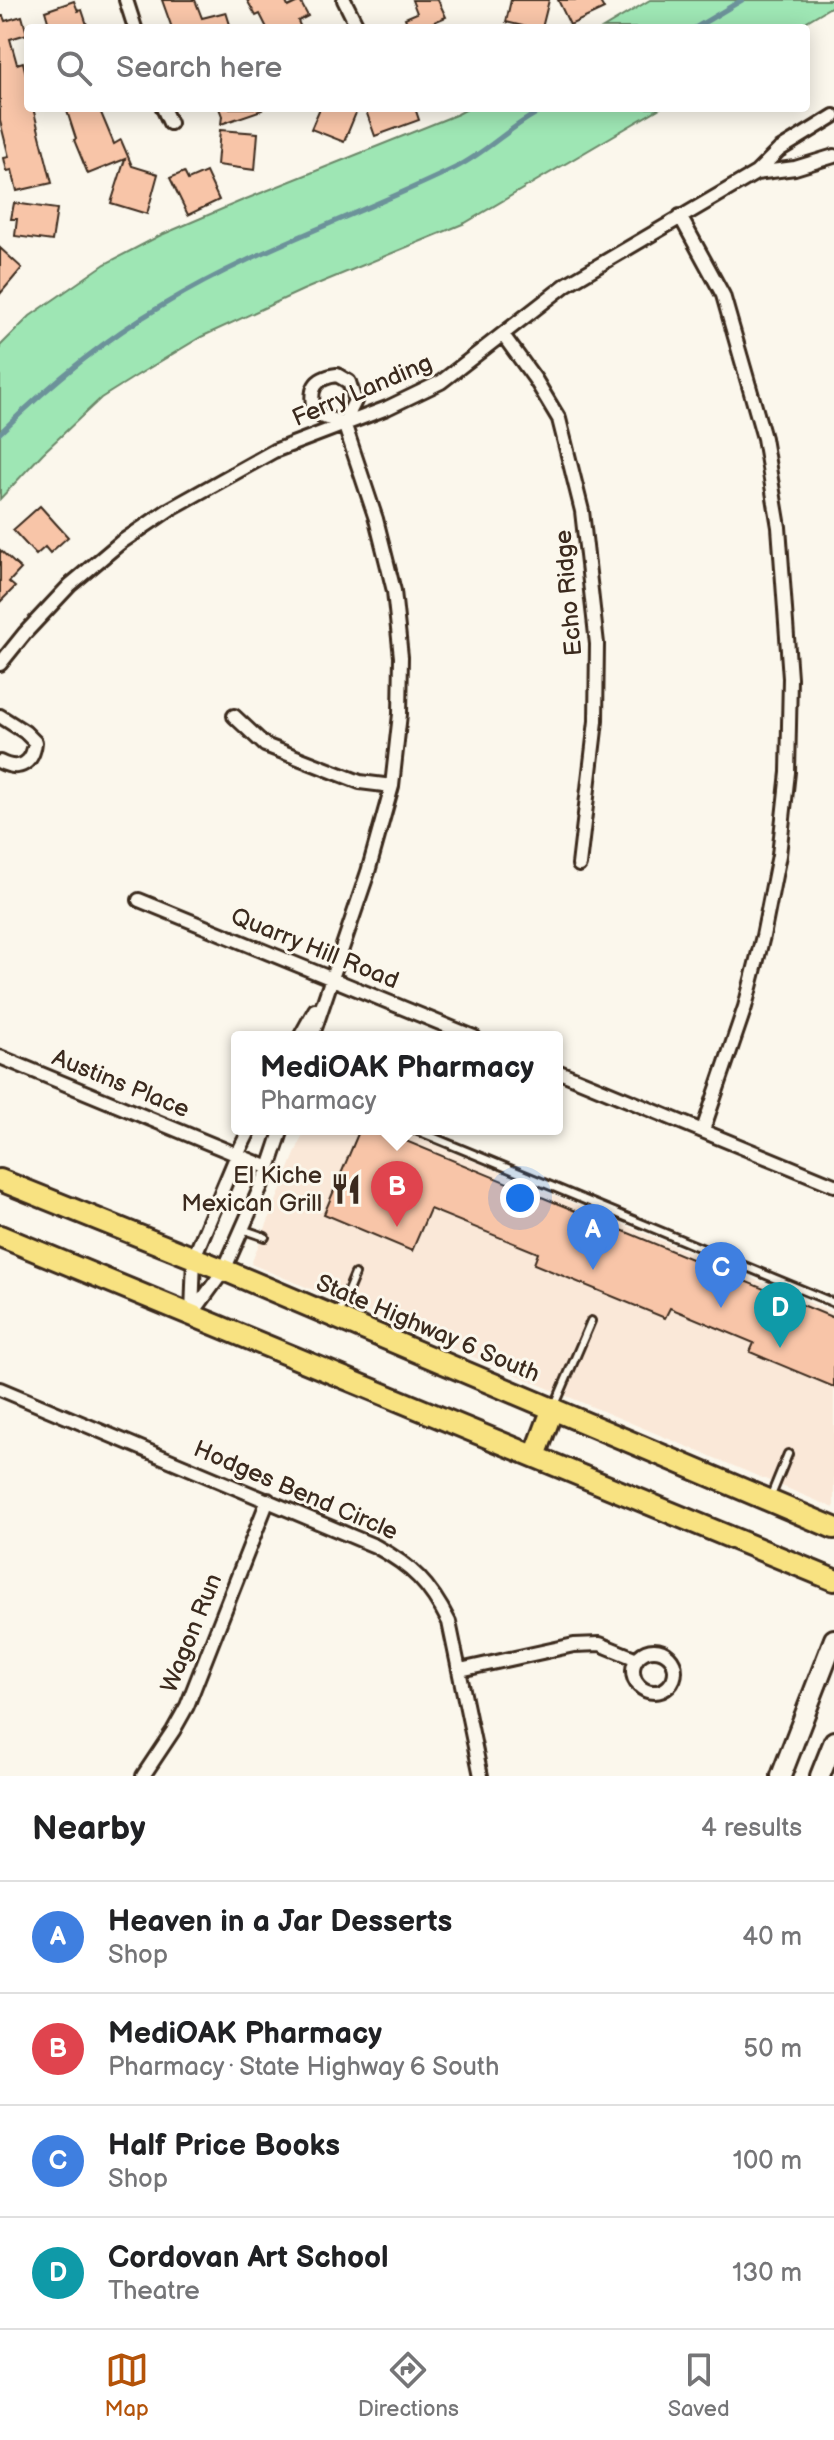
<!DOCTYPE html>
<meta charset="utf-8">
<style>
:root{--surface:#fff;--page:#f6f6f6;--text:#202124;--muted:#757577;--line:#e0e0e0;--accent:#b45309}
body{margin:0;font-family:"Balsamiq Sans",sans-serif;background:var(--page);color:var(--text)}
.you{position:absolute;left:520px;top:1198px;width:28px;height:28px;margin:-20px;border:6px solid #fff;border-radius:50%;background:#1a73e8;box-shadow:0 0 0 12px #1a73e833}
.badge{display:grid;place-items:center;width:52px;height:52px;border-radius:50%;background:var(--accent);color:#fff;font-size:26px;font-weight:700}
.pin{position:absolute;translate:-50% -66px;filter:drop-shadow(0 2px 4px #0008)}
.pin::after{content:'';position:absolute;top:42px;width:28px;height:24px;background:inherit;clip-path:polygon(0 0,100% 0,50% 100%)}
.popup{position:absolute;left:231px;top:1031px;width:332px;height:104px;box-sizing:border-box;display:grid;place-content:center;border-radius:8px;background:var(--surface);filter:drop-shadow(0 2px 6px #0005);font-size:26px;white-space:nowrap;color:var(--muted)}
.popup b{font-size:30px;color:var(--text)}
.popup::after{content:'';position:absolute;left:50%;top:100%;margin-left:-16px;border:16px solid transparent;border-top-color:var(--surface)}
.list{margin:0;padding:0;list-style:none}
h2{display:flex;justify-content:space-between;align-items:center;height:104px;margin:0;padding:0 32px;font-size:34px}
h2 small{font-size:26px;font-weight:400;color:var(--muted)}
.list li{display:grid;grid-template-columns:52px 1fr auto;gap:24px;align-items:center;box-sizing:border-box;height:112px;padding:0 32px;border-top:2px solid var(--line)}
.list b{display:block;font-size:30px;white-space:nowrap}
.list p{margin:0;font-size:26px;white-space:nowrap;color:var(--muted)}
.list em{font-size:26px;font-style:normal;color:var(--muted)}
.icon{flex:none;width:44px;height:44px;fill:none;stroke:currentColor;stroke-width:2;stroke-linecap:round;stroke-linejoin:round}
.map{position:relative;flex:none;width:834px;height:1776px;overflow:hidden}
.search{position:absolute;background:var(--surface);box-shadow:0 4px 20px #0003;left:24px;right:24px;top:24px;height:88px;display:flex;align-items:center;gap:20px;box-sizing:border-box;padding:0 28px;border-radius:8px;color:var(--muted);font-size:30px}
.sheet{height:552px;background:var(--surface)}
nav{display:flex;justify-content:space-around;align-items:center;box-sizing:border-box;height:112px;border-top:2px solid var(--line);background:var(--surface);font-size:22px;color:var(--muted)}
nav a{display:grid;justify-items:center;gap:4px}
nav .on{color:var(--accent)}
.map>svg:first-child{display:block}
.built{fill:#fae8d8}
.green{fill:#9ee6b4;stroke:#6c8869;stroke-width:2}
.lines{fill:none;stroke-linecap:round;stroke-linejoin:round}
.stream{stroke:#6c929a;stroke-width:5}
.building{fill:#f8c5a8;stroke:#3b2a1e;stroke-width:2}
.service-casing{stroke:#3b2a1e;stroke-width:12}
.minor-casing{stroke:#3b2a1e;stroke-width:18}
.secondary-casing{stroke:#3b2a1e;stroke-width:24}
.primary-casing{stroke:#3b2a1e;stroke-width:26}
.service{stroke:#fbf7ec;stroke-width:6}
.minor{stroke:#fbf7ec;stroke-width:12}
.secondary{stroke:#fbf7ec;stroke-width:18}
.primary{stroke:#f8e281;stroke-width:20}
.labels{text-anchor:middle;stroke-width:6;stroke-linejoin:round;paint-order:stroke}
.street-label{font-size:24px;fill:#3b2a1e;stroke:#fbf7ec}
.poi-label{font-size:24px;fill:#3b2a1e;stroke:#fbf7ec;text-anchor:end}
</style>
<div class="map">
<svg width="834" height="1776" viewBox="0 0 834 1776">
<rect width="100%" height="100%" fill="#fbf7ec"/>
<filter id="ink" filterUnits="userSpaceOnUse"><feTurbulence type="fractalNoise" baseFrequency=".0125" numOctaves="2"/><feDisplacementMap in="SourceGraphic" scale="16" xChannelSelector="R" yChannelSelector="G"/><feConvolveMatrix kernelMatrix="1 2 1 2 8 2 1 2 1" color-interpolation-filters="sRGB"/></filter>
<g filter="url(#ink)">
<path class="built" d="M 305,1129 L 397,1129 L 834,1313 L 834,1508 L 251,1264 Z"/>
<path class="green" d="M 650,0 L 834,0 L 834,5 L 795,28 L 603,28 Z
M 469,108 L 660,108 L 465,223 L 303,290 L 201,337 L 136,376 L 101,398 L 43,453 L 0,499 L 0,346 L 30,316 L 105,264 L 159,236 L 241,201 L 458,114 Z"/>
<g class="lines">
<path class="stream" d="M 695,28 L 742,0
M 0,433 C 48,386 105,339 163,305 C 255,249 359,215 455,168 C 488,152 513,123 547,108"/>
</g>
<path class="building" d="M 162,0 L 195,0 L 202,18 L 226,12 L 231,28 L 172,28 Z
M 247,0 L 285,0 L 288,7 L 300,1 L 308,16 L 298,21 L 301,28 L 267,28 L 260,14 L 256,16 Z
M 412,0 L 438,0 L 446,17 L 420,28 L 409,28 L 405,18 L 417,13 Z
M 511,0 L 549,0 L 542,28 L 531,28 L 506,22 Z
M 558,0 L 599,0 L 604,9 L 570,25 Z
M 74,1 L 78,11 L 82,10 L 88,28 L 50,28 L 45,11 Z
M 0,16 L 3,16 L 5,21 L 22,16 L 27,34 L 10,39 L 17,64 L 23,62 L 28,83 L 28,108 L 33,108 L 52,183 L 17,191 L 12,170 L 7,171 L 4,158 L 9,157 L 0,121 Z
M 66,108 L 99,108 L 114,144 L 121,140 L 132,166 L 158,174 L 147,214 L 111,203 L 125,159 L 88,174 L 74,140 L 76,139 Z
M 219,108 L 261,108 L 262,110 L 221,124 L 222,116 Z
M 320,108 L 358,108 L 344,142 L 311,129 Z
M 365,108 L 415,108 L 419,120 L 375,136 Z
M 220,130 L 258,133 L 255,170 L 217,165 Z
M 184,172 L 188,180 L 206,172 L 219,200 L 188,215 L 170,178 Z
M 14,203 L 57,209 L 52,241 L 15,236 L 17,219 L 11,219 Z
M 0,248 L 22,268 L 0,294 Z
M 40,506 L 68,537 L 50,553 L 45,547 L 36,555 L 13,530 Z
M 0,550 L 21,569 L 9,582 L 15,587 L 0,602 Z
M 360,1129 L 377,1129 L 834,1318 L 834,1387 L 750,1352 L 754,1343 L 670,1308 L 665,1318 L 534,1264 L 538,1253 L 430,1209 L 412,1251 L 324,1214 Z"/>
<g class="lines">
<defs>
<path id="service" d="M 413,1129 L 834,1303
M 242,1229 L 265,1237
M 338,1315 L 355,1274
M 555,1405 L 591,1321
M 770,1498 L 788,1454"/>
<path id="minor" d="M 126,0 L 135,28
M 344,0 L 358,28
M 163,108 L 170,123
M 756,173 L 795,168 L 834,156
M 680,216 L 723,295 L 764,438 L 779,527 L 790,678 L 788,772 L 779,855 L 763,936 L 745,1007 L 703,1130
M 503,335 L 535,379 L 559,419 L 582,511 L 597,644 L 596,721 L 579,865
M 337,375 L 349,382 L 355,401 L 344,423 L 323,417 L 314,411 C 309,389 314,378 337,375 Z
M 0,664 L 25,633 L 70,585 L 120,543 L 170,509 L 274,451 L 387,408 L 441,382 L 567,284 L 756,173 L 779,150 L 834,116
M 0,716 L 25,732 L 35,742 C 33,763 20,772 0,762
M 234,716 L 265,745 L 360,782 L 392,786
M 139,900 L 474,1037
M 300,1037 L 315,1010
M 312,1037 L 368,872 L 392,786 L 400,714 L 401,657 L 394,591 L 376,519 L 344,423
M 0,1057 L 269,1168
M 557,1071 L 834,1185
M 192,1314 L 224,1270 L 269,1168 L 282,1129
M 192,1314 L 194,1257 L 237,1155 L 250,1129
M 0,1389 L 375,1546 C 412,1566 430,1584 449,1622 L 481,1776
M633 1671a21 21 0 1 1 42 0a21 21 0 1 1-42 0Z
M 460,1670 L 574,1645 L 600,1644 L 637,1659
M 143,1776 L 173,1731 L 187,1706 L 268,1500"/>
<path id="secondary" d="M 781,1776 L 834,1639
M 820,1776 L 834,1741"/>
<path id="primary" d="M 0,1180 L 224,1270 L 834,1528
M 0,1236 L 834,1580
M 535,1456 L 553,1408"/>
</defs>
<use href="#service" class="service-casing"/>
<use href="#minor" class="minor-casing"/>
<use href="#secondary" class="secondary-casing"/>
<use href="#primary" class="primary-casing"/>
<use href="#service" class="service"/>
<use href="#minor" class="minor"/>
<use href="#secondary" class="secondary"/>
<use href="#primary" class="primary"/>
</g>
</g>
<defs>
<symbol id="restaurant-bare" viewBox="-9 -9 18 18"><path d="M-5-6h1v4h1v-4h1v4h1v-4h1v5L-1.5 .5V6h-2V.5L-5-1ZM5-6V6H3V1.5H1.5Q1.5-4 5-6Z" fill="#3b2a1e" stroke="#fbf7ec" stroke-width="2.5" paint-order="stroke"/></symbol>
</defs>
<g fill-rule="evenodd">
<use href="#restaurant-bare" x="324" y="1167" width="44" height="44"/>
</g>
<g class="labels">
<g class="street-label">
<text transform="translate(362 390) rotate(-23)" y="8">Ferry Landing</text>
<text transform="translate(568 593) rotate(-95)" y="8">Echo Ridge</text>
<text transform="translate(315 948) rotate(22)" y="8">Quarry Hill Road</text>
<text transform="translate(121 1083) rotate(22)" y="8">Austins Place</text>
<text transform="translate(428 1328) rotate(23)" y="8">State Highway 6 South</text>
<text transform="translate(296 1490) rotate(23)" y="8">Hodges Bend Circle</text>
<text transform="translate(191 1633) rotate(-68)" y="8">Wagon Run</text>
</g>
<g class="poi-label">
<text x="322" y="1183">El Kiche<tspan x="322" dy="28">Mexican Grill</tspan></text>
</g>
</g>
</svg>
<div class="you"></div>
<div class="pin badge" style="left:593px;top:1270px;background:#3f7fe0">A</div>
<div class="pin badge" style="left:397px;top:1227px;background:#e0444e">B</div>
<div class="popup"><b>MediOAK Pharmacy</b>Pharmacy</div>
<div class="pin badge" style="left:721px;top:1308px;background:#3f7fe0">C</div>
<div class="pin badge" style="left:780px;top:1348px;background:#0f9aa8">D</div>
<div class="search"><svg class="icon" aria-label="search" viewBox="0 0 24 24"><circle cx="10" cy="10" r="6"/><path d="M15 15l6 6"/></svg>Search here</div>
</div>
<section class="sheet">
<h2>Nearby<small>4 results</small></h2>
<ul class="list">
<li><span class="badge" style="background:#3f7fe0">A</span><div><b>Heaven in a Jar Desserts</b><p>Shop</p></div><em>40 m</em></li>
<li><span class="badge" style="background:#e0444e">B</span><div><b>MediOAK Pharmacy</b><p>Pharmacy · State Highway 6 South</p></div><em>50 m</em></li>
<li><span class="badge" style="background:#3f7fe0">C</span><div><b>Half Price Books</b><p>Shop</p></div><em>100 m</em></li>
<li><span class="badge" style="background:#0f9aa8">D</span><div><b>Cordovan Art School</b><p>Theatre</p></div><em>130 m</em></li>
</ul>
</section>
<nav>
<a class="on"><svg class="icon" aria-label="map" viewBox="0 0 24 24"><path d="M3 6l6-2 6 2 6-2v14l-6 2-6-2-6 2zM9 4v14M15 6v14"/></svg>Map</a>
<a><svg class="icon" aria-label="directions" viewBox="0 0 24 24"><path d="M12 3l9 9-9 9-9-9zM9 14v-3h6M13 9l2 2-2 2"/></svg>Directions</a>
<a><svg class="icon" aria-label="saved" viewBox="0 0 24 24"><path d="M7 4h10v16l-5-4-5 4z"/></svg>Saved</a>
</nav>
